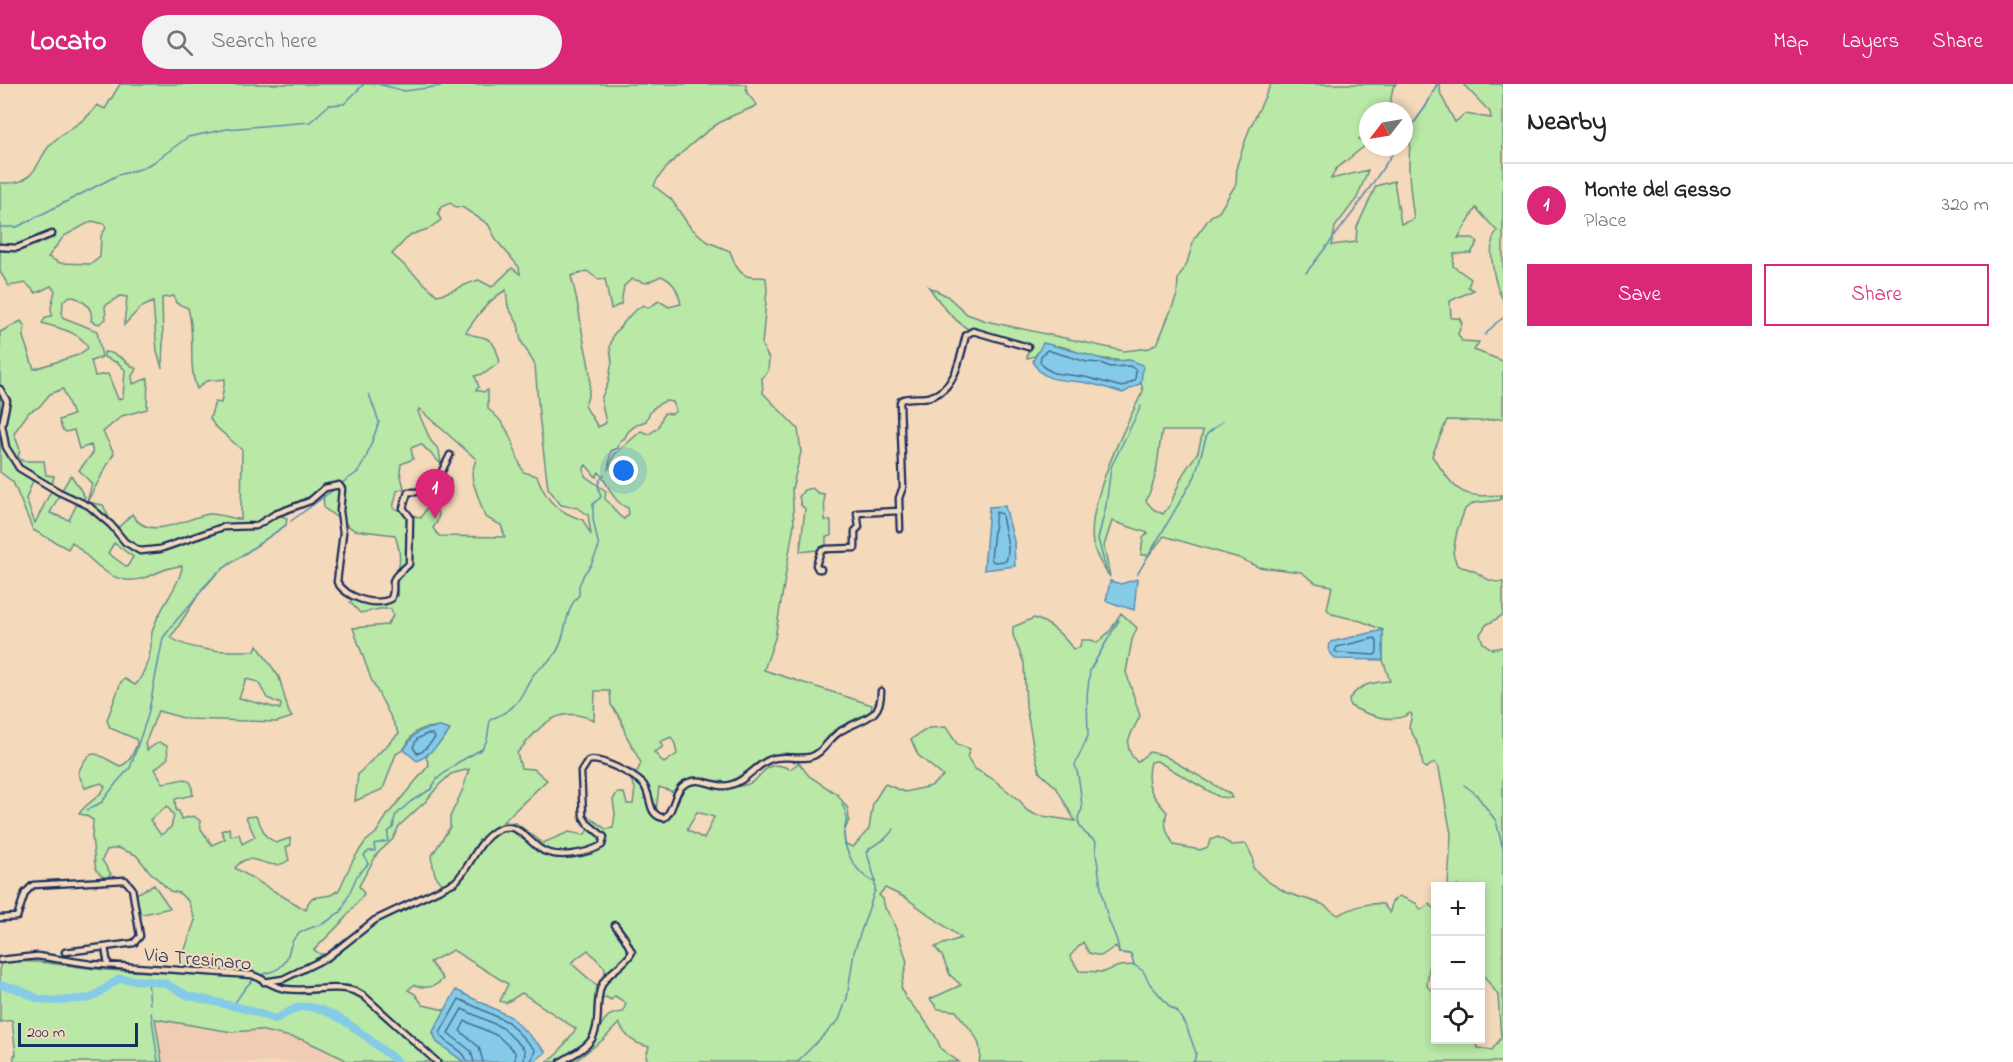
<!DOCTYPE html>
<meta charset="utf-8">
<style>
:root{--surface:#fff;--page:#f2f2f2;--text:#222;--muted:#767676;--line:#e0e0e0;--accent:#db2777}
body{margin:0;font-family:"Indie Flower",sans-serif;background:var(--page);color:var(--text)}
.controls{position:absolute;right:18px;bottom:18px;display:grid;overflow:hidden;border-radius:0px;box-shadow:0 3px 9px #0003}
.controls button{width:54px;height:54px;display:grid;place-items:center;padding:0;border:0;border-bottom:2px solid var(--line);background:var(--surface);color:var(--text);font:30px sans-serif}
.compass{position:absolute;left:1359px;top:18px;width:54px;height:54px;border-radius:50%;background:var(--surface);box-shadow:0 3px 9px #0003;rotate:239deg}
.scale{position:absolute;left:18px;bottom:15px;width:120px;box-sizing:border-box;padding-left:6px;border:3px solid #1b2f5e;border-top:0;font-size:16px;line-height:21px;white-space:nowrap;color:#1b2f5e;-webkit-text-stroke:4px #f4d9bb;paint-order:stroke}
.you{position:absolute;left:624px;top:387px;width:21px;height:21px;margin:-15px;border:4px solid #fff;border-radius:50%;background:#1a73e8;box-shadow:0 0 0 9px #1a73e833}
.badge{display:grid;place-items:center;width:39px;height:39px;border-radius:50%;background:var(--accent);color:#fff;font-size:20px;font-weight:700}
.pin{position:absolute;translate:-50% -50px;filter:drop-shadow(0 2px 3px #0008)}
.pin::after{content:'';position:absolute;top:32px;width:21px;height:18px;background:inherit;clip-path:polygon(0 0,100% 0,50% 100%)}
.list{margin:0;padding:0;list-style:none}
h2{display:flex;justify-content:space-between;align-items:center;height:78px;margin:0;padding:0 24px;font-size:26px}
h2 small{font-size:20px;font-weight:400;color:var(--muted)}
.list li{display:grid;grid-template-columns:39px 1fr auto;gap:18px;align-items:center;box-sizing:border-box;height:84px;padding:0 24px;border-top:2px solid var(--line)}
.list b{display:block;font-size:22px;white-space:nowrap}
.list p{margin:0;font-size:20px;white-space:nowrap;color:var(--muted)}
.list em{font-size:20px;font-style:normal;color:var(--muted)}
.actions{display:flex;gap:12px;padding:18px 24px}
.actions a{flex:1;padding:14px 0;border:2px solid var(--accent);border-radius:0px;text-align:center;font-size:21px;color:var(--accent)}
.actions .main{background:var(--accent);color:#fff}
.icon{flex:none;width:33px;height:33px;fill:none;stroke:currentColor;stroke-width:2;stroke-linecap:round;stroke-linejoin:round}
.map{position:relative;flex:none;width:1503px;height:978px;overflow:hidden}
header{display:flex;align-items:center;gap:36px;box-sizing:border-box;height:84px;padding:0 30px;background:var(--accent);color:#fff}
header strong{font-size:28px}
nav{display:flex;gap:33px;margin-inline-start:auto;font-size:21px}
.search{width:420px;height:54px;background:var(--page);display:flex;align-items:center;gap:15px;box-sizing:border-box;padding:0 21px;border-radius:33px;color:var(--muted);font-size:22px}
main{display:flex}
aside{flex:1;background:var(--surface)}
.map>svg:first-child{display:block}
.built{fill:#f0ccb4}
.green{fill:#b9e8a7;stroke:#6a8c82;stroke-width:1.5;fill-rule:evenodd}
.water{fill:#85cbe7;stroke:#5b8db0;stroke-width:1.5}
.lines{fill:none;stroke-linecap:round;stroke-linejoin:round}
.shore{stroke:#456d95;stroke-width:1.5}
.stream{stroke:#5b8db0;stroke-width:1.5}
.river{stroke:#85cbe7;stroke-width:8}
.minor-casing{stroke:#1b2f5e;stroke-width:9}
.minor{stroke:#f4d9bb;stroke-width:4.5}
.labels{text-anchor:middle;stroke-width:4.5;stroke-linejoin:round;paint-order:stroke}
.street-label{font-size:20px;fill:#1b2f5e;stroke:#f4d9bb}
</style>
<header>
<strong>Locato</strong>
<div class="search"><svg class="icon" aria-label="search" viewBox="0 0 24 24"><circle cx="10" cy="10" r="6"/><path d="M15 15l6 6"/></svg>Search here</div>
<nav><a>Map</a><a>Layers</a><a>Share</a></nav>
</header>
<main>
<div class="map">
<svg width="1503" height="978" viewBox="0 0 1503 978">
<rect width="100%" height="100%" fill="#f4d9bb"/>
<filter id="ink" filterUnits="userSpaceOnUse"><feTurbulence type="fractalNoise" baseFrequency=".0167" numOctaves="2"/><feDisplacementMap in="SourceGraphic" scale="12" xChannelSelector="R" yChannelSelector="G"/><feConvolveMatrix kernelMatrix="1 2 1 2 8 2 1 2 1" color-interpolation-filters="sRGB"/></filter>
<g filter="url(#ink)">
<path class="built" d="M 155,935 L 232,948 L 259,946 L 304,956 L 342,974 L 348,978 L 162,978 Z"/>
<path class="green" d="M 120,0 L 746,0 L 747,9 L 757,21 C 747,27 737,29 726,35 C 710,43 658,86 654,102 L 671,115 L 690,143 L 708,158 L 730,167 C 734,178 738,192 752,193 C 757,194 761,192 766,194 L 767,206 L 762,261 L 769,275 L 768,287 L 762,294 L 763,309 L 798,345 L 801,368 L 792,405 L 794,440 L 775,554 L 764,586 L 872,621 L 871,627 L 834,646 L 816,669 L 808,672 L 786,670 L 771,672 L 730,698 L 690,695 L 681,699 L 674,708 L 659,703 L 656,727 L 669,736 L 679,707 L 693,697 C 708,699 730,705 745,701 C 765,697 761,672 790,685 L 799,679 L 809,692 L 838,711 L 848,725 L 849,736 L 844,748 L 845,760 L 853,763 L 869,745 L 873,719 L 885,700 L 905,708 L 931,702 L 943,692 L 918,671 L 911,655 L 929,644 L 946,643 L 957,660 L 970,665 L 967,673 L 975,685 L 993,695 L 1021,718 L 1026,726 L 1036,731 L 1075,737 L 1056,703 L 1040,689 L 1034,666 L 1026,623 L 1024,579 L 1013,551 L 1013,543 L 1034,534 C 1050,539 1063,551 1073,565 L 1079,564 L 1082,556 L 1092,556 L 1097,559 L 1110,547 L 1121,529 L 1137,544 L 1132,556 L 1126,588 L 1140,632 C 1131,652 1120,660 1137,678 L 1149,668 L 1163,671 L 1230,710 L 1232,714 L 1219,713 L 1157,677 L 1150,678 C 1144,701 1152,712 1167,728 C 1163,742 1167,749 1174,761 L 1200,766 L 1208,763 L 1210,756 L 1218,753 L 1232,761 L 1246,760 L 1253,774 L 1253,784 L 1267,797 L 1287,809 L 1322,820 L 1338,831 C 1353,824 1366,818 1383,820 L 1390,829 L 1392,818 L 1399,812 L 1416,819 L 1421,826 L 1429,820 L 1434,824 L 1435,822 L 1435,856 L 1431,867 L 1427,902 L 1435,909 L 1436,956 L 1473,956 L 1478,964 L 1492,966 L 1501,954 L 1498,911 L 1481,888 L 1480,802 L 1448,802 L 1451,750 L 1439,685 L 1435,678 L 1426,684 L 1423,682 L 1420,664 L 1409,643 L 1412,631 L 1410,629 C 1394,641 1366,630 1350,622 L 1349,615 C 1361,599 1371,599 1390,597 L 1383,576 L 1383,546 L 1361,537 L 1332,530 L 1327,525 L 1332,502 L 1316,499 L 1301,488 L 1258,483 L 1239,474 L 1164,452 L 1149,471 L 1141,471 L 1143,454 L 1148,449 L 1112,437 L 1104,462 L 1110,493 C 1103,483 1096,473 1093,460 C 1086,419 1125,343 1143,307 L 1141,299 L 1142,281 C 1125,274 1105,277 1086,272 C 1078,269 1068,263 1059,262 C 1052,262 1042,268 1036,270 L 1035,272 L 1027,274 L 1028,266 C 1011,261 993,257 977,250 C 958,242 940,220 929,203 L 947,212 L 967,230 L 986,237 L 1124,267 L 1150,264 L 1158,258 L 1177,211 L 1178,195 L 1187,179 L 1194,155 L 1211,132 L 1219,128 L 1236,100 L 1237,81 L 1249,46 L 1271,0 L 1396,0 L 1393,3 L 1389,27 L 1368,27 L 1368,53 L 1359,55 L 1366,61 L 1336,85 L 1331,95 L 1368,86 L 1357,114 L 1335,143 L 1332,161 L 1356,158 L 1357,143 L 1376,102 L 1394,97 L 1401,140 L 1414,135 C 1410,106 1406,78 1412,49 L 1404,47 L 1404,38 L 1413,40 L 1426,22 L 1437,0 L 1439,0 L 1441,11 L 1455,38 L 1465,30 L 1491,34 L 1490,28 L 1463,0 L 1503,0 L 1503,216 C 1495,202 1485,160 1497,147 L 1476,124 L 1458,154 L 1473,154 L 1478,158 L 1471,169 L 1454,170 L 1453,182 L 1471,195 L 1468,203 L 1474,206 L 1450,217 L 1451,234 L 1459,234 L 1462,239 L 1458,250 L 1462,257 L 1479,258 L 1474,266 L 1503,277 L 1503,334 L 1480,337 L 1447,336 L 1432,372 C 1458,408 1457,414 1503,411 L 1500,416 L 1474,419 L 1465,425 L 1457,447 L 1453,469 L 1457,481 C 1463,484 1471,485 1476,488 C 1485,494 1491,499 1503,498 L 1503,531 L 1486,541 L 1480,550 L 1483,559 L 1492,565 L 1501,563 L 1503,565 L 1503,978 L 979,978 C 985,955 968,945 956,927 L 938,925 L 930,915 L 961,901 L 950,891 L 942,872 L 935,863 L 961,854 L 906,814 L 885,804 L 879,811 L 883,815 L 885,824 L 891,833 L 900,855 L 907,878 L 901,903 L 906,914 L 921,931 L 936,953 L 941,965 L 959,978 L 648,978 L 646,972 L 649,963 C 634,959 626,954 619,939 L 604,955 L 575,977 L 546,978 L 555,973 L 576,945 L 522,909 L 506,919 L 500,917 L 508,900 L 453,866 L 430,878 L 443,895 C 434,904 427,905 414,901 L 408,906 L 415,910 L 423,921 L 445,926 L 433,948 L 437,958 L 464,978 L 442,978 L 357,903 L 347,901 L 294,904 L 273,899 L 256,889 L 179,883 L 195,836 L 188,817 L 179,809 L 170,807 L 149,787 L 136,771 L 118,764 L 107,766 L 102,776 L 111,790 L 105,795 L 96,786 L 95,780 L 92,753 L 93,736 L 85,731 L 79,730 C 85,719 99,715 105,703 L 101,699 L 85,704 L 78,689 C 91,660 95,670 120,682 C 130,679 133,669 137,660 L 136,655 L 110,644 L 107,636 L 121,598 L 125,595 L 135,601 C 141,597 149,575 150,568 C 152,560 150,552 153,545 C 158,526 181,500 182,482 C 170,482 159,488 147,493 C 114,506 95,478 72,458 L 68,465 L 33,446 L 13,398 L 0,388 L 0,248 L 21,237 L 25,243 L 23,253 L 34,285 L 78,271 L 88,264 C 81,248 58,244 42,239 L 46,233 L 52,232 L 51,223 L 55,207 L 51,202 L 36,209 L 26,199 L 9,202 L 0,188 L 0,167 L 18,167 L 47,155 L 44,151 L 18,162 L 0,162 L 0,99 C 7,99 17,100 23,96 C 40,86 38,74 51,60 C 65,45 86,39 97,21 L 105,25 ZM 450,119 L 456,123 L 462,123 L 488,140 L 497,157 L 519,183 L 520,190 L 512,184 L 492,203 L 479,196 C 464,200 452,209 437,211 L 392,170 L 410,151 L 428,145 L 441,136 L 438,130 L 441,123 ZM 92,137 L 104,140 L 106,144 L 101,152 L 100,173 L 91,180 L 60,179 L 48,173 L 64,152 ZM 587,187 L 599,196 L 605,195 L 611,225 L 621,220 L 624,202 L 632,195 L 646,199 L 661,192 C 674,197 678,207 681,220 L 669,223 L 659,217 L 648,224 L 643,221 L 632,229 L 613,251 L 610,263 L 612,278 L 608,299 L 601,315 L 606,339 L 598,343 L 585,322 C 595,295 588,279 583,253 C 580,232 577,213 571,192 ZM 506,206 L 508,223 L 518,240 L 521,257 L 535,281 L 539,331 L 548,404 L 561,421 L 578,424 L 588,431 L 591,451 L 583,436 C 556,427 547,418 537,392 L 523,388 C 512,362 512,343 488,325 L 488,306 L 484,308 L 476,306 L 479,303 L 475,292 L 485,289 L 500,278 C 497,269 496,258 485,254 C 477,251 473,253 466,248 C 478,231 488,216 506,206 ZM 70,212 C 82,215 94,223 91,237 L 99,240 L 106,235 L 105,222 L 120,212 L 127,213 L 124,241 L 140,224 L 153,218 L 157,267 L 162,284 L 163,257 L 162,214 L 174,212 L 176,219 L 188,224 C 196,250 187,280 197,305 L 206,297 L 225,295 L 221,319 L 215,318 L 210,334 L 214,341 L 242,366 L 241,435 C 231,435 219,429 209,430 C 185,434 149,459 132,430 L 119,443 L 111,438 L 103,421 L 87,418 L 114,369 L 103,348 L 122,332 L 147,325 L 148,294 L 133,300 L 132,292 L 136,285 C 125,278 118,268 104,268 L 104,273 L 118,279 L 125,286 L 123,314 L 118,315 L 108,290 L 95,292 L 91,277 L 102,273 L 97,247 L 62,233 L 63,217 ZM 63,305 L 73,331 L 59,336 L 62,345 L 66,348 L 74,346 L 79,365 L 91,361 L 93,369 L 79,386 L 92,400 L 87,418 L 89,425 L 77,420 L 69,436 L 50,429 L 59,412 L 51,407 L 35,439 L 26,415 L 33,396 L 23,390 L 22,385 L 52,402 L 54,392 L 46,391 L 44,377 L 23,377 L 18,373 L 20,366 L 14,349 L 29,328 L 39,323 L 50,310 ZM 666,317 L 673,318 L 676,327 L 672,330 L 664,329 L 658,344 L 649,350 L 641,347 L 614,371 L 608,386 L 611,367 L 618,364 L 620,357 L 625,354 C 627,345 638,340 646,337 C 650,326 655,321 666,317 ZM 419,325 L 476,375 L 472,389 L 473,398 L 485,433 L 501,441 L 505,453 L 439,452 L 433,444 L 437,438 L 439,430 L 434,424 L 427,423 L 421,434 L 393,424 L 397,407 L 404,404 L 400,388 L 401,380 L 413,375 L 411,364 L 421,360 L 441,380 L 439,366 L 431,357 L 418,328 ZM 1162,347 L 1203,347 L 1198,368 L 1183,390 L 1170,421 L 1163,430 L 1153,425 L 1146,417 C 1159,392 1157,373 1162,347 ZM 586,381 L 596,393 L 599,388 C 608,400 613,419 628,424 L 629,430 L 624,435 C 612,428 614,421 605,415 L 606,407 L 585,392 L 584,384 ZM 323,409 L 324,424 L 354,446 L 395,451 C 398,461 401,471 399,482 C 398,496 395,496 398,512 L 376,515 L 355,514 L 350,518 L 360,529 L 380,525 L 391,525 L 393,532 L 387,541 L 353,544 L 371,595 L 399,649 L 358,690 L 355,717 L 383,705 L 396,670 C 408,664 405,661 412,652 C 420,641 438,642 449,646 C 443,657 433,663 426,673 L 429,681 L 388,730 L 376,749 L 365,758 L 353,776 L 339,806 L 331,811 L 312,814 L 308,819 L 306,826 L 235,784 C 253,761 267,792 289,776 L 286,763 L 291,761 L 290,754 L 276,759 L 266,752 L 256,732 L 246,733 L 255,753 L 242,760 L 239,750 L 231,752 L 229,744 L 221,747 L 225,755 L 212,761 L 201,745 L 200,737 L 194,732 L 181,735 L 179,727 L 176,727 L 175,715 L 193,711 L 191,699 L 185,695 L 163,699 L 155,685 L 168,674 L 167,662 L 159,658 L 147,666 L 145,660 L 158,627 L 187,635 L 277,638 L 292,633 L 289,629 L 279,593 L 257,561 L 255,567 C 227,567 193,569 170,553 L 176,546 L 202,505 L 217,489 L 286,441 L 287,434 L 276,430 L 305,414 ZM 114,459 L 133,473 L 127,483 L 108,469 ZM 246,595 L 258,598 L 267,614 L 281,620 L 280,625 L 239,614 ZM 595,607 L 610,607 L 611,621 L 621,635 L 625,649 L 641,679 L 637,688 L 625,684 L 635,704 L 633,720 L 627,720 L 624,709 L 617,709 L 613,716 L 615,730 L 613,744 L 606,745 L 589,733 L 580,735 L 588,746 L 584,751 L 569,748 L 543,759 L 516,739 L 503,738 L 547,696 L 534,685 L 521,684 L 517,669 C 540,643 556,619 594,636 ZM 671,653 L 675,660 L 677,670 L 664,679 L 654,668 L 663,663 L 660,658 ZM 469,685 L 463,705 L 450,733 L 450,743 L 431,773 L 435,791 L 447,806 L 374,840 L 338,870 L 293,893 L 291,888 L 327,870 L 320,870 L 314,866 L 342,838 L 364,810 L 359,802 L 377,770 L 393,755 L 399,742 L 426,717 L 439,701 L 451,690 ZM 167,722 L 174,732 L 171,743 L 161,751 L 150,736 ZM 697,728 L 714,733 L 704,755 L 687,746 ZM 1083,858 L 1089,869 L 1101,872 L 1116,862 L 1119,869 L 1131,870 L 1134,881 L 1119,882 L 1104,888 L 1079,887 L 1070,872 ZM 588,866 L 605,884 L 605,892 L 599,902 L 596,901 L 571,879 ZM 615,912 L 626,919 L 623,928 C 611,929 606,932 601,942 L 596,944 L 598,919 L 606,913 L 611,916 Z
M 71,391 L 85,413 L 82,416 L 62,406 Z
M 812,404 L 818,409 L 824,410 L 825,436 L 831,437 L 831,452 L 826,453 L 826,465 L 800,468 L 805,425 L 801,421 L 799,413 L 804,406 Z
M 154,801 L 170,824 L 139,831 L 136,810 Z
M 0,877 L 39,878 L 105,886 L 245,892 L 259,896 L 275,906 L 304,910 L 346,906 L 358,909 L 435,978 L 348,978 L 342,974 L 304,956 L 259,946 L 232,948 L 155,935 L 162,978 L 14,978 L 14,971 L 16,971 L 12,936 L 0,938 Z"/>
<path class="water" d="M 1043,259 C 1065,264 1088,271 1109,277 C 1115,278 1122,276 1129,276 C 1133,277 1138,279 1143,281 L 1141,299 L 1123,309 C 1110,305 1096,300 1082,298 C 1063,296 1041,298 1033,277 Z
M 1005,422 L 1014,457 L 1015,482 L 984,486 L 989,423 Z
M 1137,495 L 1134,526 L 1106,517 L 1110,497 L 1121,500 Z
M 1383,546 L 1383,576 L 1335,575 L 1328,565 L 1331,558 Z
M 440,643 L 450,646 C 444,656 427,673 417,677 L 404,666 C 415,647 419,645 440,643 Z
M 456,906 L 511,933 L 546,968 L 534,978 L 464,978 L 437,958 L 433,948 Z"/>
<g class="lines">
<path class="shore" d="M 1047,266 L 1087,278 L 1101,279 L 1110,283 L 1130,282 L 1136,286 L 1135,296 L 1122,303 L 1085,293 L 1054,289 L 1045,284 L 1040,278 L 1041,272 Z
M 996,428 L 1002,430 C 1003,445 1012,463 1006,477 L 994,478 L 991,475 Z
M 1375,554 L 1377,557 L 1377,568 L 1375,571 L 1338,569 L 1335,567 L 1337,563 Z
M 427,650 L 433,650 L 435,654 L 422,668 L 417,669 L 413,663 L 417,655 Z
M 467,978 C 465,964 445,962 440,949 L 459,915 L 508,938 L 535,966 L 531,978
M 474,978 L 471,967 L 448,949 L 462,925 L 503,944 L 525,966 L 524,978
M 483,978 L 479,963 L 460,947 L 465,937 L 498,952 L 515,968 L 515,978"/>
<path class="stream" d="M 378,0 L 405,7 L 455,0
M 1404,53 L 1426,22 L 1437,0
M 0,143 L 17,143 L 118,91 L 140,85 L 154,78 L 188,53 L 227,45 L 310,38 L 329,21 L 344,20 L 364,0
M 1306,189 L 1354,127 L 1397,63
M 1485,251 L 1496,239 L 1503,234
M 342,399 L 358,388 L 366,374 L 379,338 L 369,310
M 291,437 L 336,404
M 1107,489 L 1098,455 L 1106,422 L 1111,383 L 1141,322
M 1137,491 L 1195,392 L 1207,350 L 1223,337
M 1119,536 L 1090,586 L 1087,612 L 1088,652 L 1075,681 C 1079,691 1081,711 1082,723 C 1082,729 1081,725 1079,731 C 1075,742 1087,752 1096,757 C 1094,769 1098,777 1099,790 C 1101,806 1104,821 1109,837 C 1113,848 1119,856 1119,869 L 1131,870 L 1134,881 L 1143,887 L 1150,900 L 1170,923 L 1177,927 L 1187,944 L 1196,969 L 1194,978
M 1464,701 L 1475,709 L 1496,737 L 1503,765
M 842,720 C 851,737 844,737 844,752 C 845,770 858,791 874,798
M 87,726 L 102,718 L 117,698 L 130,684 L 148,631 L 163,554 L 175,538 L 217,489 L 286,441
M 148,897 L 150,920
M 233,922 C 241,910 248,897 261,891 C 267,888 274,888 279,884 C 291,876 287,862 296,852 C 305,843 316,844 326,838 C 332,835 335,830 341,828 L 357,792 L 368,780 L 364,771 L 369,767 L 375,767 L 374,760 L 388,757 L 388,748 L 393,744 L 395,732 L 410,718 L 431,705 L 437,695 L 457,679 L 482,665 L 487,656 L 490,636 C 500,631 510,627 517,618 C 524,610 527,598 534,590 C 541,582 550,579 557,567 C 567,550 564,526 579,511 L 579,502 L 584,490 L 591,481 L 599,463 L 593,435 L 593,420 L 601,413 C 598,404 596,398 604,391
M 151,928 L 158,978
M 797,978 L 839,936 L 847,914 L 854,868 L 875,806 L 875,795 L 867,769 L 870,764 L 885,755 L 894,745"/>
<path class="river" d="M 0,901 L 15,904 L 39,915 L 55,917 L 91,914 L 119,895 L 148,897 L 164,899 L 189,912 L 246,925 L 274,935 C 283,933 291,925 300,923 C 333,919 372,959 398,978"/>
<defs>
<path id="minor" d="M 0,163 L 17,164 L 52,150
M 0,305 L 7,317 L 2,341 L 6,363 L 19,384 L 59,408 L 89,422 L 111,441 L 125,458 L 140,467 L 160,465 L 223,443 L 256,442 L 275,430 L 310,417 L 325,404 L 339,401 L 342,405 L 340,427 L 343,449 L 337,498 C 347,514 374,523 391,515 C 394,508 393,506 393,499 C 393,491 404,486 409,480 L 410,433 L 403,424 L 408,408 L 417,408 L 434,396 L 447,398
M 438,395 L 450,371
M 900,445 L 899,414 L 903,403 L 900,319 L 901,316 C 910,312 920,315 929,313 C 956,306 960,274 966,251 L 973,247 L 1028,263
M 821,485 L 818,485 L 816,481 L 821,467 L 826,465 L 855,464 L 855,447 L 859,443 L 857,429 L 899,427
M 0,834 L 17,833 L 25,809 L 33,801 L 125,796 L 132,804 L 140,852 L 134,859 L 105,863 L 108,881
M 65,868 L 105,863
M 0,876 L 37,872 L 91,880 L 252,891 C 264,895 273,903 286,905 C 312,909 342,897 364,912 L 437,978
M 264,898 L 283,895 L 328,873 L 375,836 L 455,798 C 471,783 476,759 495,747 C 516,735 526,755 539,764 C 554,776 587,770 602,761 L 604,753 L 587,739 L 583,732 L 581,688 L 588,677 C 599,672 634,691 643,700 C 653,712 646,731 664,734 C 675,727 673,707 685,700 C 701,690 715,706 730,701 C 745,698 755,682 769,676 C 782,670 796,676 810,673 C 822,670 828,656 838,649 C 848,641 864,638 874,629 C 880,623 881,615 881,607
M 561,978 C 571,971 585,966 592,955 C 601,940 595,920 601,903 C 607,887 625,882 632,868 L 624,853 L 615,841"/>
</defs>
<use href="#minor" class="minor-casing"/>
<use href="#minor" class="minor"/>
</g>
</g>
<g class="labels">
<g class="street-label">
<text transform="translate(198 874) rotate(5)" y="7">Via Tresinaro</text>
</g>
</g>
</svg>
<div class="controls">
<button>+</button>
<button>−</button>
<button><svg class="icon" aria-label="locate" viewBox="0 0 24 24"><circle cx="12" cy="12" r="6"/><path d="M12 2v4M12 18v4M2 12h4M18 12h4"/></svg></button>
</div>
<svg class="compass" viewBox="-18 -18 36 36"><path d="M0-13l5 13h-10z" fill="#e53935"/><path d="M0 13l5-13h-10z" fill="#767676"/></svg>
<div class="scale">200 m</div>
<div class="you"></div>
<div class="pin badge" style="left:435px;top:435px">1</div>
</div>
<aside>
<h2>Nearby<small></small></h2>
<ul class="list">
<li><span class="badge">1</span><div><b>Monte del Gesso</b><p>Place</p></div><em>320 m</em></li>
</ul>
<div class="actions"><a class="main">Save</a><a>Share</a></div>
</aside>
</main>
